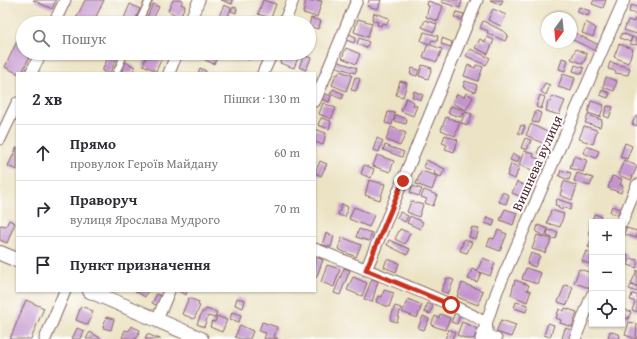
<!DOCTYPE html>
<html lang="uk">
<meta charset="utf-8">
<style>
:root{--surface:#fff;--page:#f2f2f3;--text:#2b2b33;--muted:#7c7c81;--line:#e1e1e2}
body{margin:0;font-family:"Gentium Book Plus",serif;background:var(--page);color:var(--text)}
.controls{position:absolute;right:12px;bottom:12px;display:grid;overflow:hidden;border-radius:0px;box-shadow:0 1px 3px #0004}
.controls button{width:36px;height:36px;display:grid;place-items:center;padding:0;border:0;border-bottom:1px solid var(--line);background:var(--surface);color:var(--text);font:20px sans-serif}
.compass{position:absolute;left:541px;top:12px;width:36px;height:36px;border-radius:50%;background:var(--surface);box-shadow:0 1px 3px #0004;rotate:195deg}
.stop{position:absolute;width:12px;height:12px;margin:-9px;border:3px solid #c8321e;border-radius:50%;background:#fff}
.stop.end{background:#c8321e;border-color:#fff;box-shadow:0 1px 4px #0008}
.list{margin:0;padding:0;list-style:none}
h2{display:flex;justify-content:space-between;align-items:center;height:52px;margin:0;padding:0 16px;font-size:17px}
h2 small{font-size:13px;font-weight:400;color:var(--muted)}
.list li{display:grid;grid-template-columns:26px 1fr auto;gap:12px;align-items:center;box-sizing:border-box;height:56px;padding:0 16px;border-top:1px solid var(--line)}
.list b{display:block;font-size:15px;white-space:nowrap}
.list p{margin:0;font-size:13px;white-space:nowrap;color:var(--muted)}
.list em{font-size:13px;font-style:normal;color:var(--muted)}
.icon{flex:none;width:22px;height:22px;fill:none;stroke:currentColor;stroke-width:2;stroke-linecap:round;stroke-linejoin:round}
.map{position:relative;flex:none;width:637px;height:339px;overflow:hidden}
.search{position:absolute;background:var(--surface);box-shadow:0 1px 3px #0004;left:16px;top:16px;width:300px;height:44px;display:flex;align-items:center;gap:10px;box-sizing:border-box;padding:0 14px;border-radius:22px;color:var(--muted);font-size:15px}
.panel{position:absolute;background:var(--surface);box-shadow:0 1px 3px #0004;left:16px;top:72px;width:300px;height:220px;border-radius:0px}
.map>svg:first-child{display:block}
.building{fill:#c394ce}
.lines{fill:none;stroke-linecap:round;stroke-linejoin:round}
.service-casing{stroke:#836461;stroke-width:8}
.minor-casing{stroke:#836461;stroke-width:13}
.tertiary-casing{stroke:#836461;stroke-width:16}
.service{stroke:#fff;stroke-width:5.5}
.minor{stroke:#fff;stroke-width:11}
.tertiary{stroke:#fff;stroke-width:14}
.route{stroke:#c8321e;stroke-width:5}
.labels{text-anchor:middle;stroke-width:4;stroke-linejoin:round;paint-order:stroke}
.street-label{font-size:14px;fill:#4a1f2b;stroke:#fff}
</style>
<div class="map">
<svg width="637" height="339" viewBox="0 0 637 339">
<rect width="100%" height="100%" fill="#fff"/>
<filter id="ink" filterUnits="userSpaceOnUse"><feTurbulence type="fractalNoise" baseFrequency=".025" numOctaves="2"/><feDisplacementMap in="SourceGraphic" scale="8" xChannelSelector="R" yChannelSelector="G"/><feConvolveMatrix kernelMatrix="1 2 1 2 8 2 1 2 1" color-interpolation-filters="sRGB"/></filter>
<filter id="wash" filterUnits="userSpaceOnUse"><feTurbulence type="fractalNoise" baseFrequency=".012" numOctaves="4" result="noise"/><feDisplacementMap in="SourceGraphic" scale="16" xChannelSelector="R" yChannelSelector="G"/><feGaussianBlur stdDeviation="0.9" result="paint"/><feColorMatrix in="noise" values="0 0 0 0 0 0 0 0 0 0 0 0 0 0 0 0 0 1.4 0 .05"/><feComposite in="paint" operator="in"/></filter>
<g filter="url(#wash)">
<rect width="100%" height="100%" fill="#ece3c4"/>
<g id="blocks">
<path class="building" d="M 33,0 L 56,0 L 52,9 Z
M 85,0 L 104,0 L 93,23 L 74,23 Z
M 173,0 L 183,0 L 181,4 L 185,6 L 180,17 L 168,11 Z
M 221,0 L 233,0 L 232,4 Z
M 263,0 L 276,4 L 271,18 L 258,14 Z
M 306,0 L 312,2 L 313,0 L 322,1 L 317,17 L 303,13 Z
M 369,0 L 381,0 L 378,9 L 367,6 Z
M 442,0 L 462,0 L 460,8 L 441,2 Z
M 490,0 L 503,0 L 501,5 Z
M 594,0 L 606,0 L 603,8 L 592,4 Z
M 428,1 L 443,6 L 438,21 L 426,17 L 429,6 L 427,5 Z
M 130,4 L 140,9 L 134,23 L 122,23 Z
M 153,4 L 159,7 L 153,19 L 147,17 Z
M 224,5 L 231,8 L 227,20 L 219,16 Z
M 631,5 L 637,7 L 637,14 L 629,12 Z
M 233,7 L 237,8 L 236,13 L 231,11 Z
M 579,7 L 590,11 L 588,16 L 577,12 Z
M 493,9 L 506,15 L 501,26 L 488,20 Z
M 456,12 L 464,14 L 462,20 L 454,17 Z
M 374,13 L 389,18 L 387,24 L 382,23 L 381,26 L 377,25 L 378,22 L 372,20 Z
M 255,17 L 264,22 L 263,23 L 251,23 Z
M 311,18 L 321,21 L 318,29 L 309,26 Z
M 358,19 L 372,23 L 368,37 L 354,32 Z
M 634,19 L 637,20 L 637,34 L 624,30 L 628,20 L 634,22 Z
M 425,20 L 437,24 L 434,32 L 422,27 Z
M 483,21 L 505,32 L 508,35 L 505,41 L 487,33 L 488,31 L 480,28 Z
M 586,22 L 596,28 L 593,37 L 582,33 Z
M 424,32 L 438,36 L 437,41 L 432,40 L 430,44 L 421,41 Z
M 573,32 L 599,45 L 596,51 L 571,39 Z
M 622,33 L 632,37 L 630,42 L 620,38 Z
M 349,34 L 356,37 L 354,43 L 346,40 Z
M 487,37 L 494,40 L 488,54 L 475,48 L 480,39 L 485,42 Z
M 632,37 L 637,39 L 637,45 L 630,44 Z
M 359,38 L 369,42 L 366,48 L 357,44 Z
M 442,38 L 452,42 L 451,47 L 441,44 Z
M 18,39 L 23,41 L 23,53 L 31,53 L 22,73 L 17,73 L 5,67 Z
M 428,44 L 442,49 L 437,62 L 423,57 Z
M 619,44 L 633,49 L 628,63 L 614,57 Z
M 346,48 L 360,54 L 356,64 L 342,58 Z
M 470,49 L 490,58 L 486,65 L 466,56 Z
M 576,49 L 587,54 L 583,64 L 571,59 Z
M 110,53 L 117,53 L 118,55 L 110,73 L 107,73 L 102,71 Z
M 148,53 L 162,58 L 156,71 L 143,65 Z
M 192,53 L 202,53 L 200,57 Z
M 235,53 L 252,53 L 249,60 Z
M 284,53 L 300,53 L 294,68 L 280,63 Z
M 304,55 L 311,58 L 306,70 L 299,67 Z
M 207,56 L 216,60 L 214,64 L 205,60 Z
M 562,58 L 568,60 L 565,71 L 559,69 Z
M 336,61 L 357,68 L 355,73 L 334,66 Z
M 126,62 L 135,67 L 132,73 L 121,73 Z
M 610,62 L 630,68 L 628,75 L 615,73 L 616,71 L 608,69 Z
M 422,65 L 432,68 L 428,79 L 419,76 Z
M 468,65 L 475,68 L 476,65 L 483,67 L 478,81 L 464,76 Z
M 575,65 L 584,68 L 582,74 L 573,71 Z
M 200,68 L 206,71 L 205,73 L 198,73 Z
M 412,68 L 419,70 L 417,76 L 410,74 Z
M 340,71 L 352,75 L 346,91 L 332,85 L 336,74 L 338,75 Z
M 563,74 L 575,78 L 571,91 L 558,87 Z
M 355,77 L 360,79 L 356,91 L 351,90 Z
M 606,77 L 617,81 L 614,91 L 603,87 Z
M 400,81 L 407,83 L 403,97 L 396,95 Z
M 465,81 L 477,85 L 475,92 L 463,87 Z
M 545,83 L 550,85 L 546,95 L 541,92 Z
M 333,89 L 344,94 L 342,99 L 330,94 Z
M 602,90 L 610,93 L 608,98 L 600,95 Z
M 414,91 L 423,95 L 421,100 L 412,97 Z
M 323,93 L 331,96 L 329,102 L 321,99 Z
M 466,93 L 473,97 L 466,110 L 452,103 L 457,94 L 464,97 Z
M 540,95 L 545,97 L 541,109 L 536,107 Z
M 552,96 L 565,101 L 559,115 L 546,111 L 548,101 L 550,102 Z
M 406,98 L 414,102 L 413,105 L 417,106 L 413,116 L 401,111 Z
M 591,101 L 604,105 L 600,117 L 588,113 Z
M 323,103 L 336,108 L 331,119 L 319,114 Z
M 451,106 L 464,110 L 461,117 L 448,113 Z
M 607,106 L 613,107 L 609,118 L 604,116 Z
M 536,111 L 541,113 L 538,123 L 532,122 Z
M 388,112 L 395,113 L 392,125 L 385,123 Z
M 465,112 L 472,114 L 468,125 L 461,123 Z
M 396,115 L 407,119 L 406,124 L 394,121 Z
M 588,115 L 602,120 L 600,127 L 585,123 Z
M 636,116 L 637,116 L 637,126 L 632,124 Z
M 446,117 L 460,122 L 455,136 L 441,130 Z
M 321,118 L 331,121 L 329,129 L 318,125 Z
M 531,124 L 551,134 L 546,145 L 526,135 Z
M 521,125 L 525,126 L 522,134 L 518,133 Z
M 584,126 L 597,130 L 593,144 L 579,139 Z
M 391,127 L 406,133 L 400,146 L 386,140 Z
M 315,129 L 326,133 L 323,145 L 315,142 Z
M 445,135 L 458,140 L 454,152 L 445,149 L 447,145 L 442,143 Z
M 377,138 L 383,141 L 379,152 L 373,150 Z
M 525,138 L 531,140 L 527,150 L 521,148 Z
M 625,143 L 632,146 L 627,159 L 620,157 Z
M 385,145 L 404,152 L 402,157 L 383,150 Z
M 540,146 L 549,150 L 547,157 L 537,153 Z
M 586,146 L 599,151 L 596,158 L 583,153 Z
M 17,147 L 17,170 L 8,166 Z
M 524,151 L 534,154 L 533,157 L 539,159 L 535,171 L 519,165 Z
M 513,154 L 520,157 L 517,163 L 510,160 Z
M 377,155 L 394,161 L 390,172 L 373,166 Z
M 574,156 L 587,160 L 583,172 L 570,168 Z
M 426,160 L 445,169 L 441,177 L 434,174 L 435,172 L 423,167 Z
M 624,160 L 637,166 L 631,180 L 618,175 Z
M 320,161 L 327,164 L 321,176 L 315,173 Z
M 511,164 L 519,167 L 515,179 L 507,176 Z
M 364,165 L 374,169 L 371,178 L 361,174 Z
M 561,170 L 571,173 L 569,180 L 559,176 Z
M 421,171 L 437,176 L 432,190 L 416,184 Z
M 531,173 L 539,175 L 536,183 L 528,180 Z
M 577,173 L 593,178 L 590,186 L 574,181 Z
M 612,176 L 622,179 L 620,185 L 623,186 L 621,193 L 608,188 Z
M 369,180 L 385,184 L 380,200 L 365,195 Z
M 564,181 L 577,186 L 572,200 L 560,195 Z
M 517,182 L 528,187 L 524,198 L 512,193 Z
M 412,186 L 422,189 L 419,196 L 410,193 Z
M 424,190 L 437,195 L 433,206 L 425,203 L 427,199 L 421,197 Z
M 502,192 L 509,195 L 506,204 L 499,202 Z
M 557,199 L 572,204 L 570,210 L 563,207 L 562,210 L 558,208 L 559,206 L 555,205 Z
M 519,200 L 524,201 L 521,208 L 517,206 Z
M 411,201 L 423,205 L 419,217 L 407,212 Z
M 342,204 L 348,207 L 345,217 L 338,215 Z
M 612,206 L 620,209 L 618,215 L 610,212 Z
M 354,207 L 374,215 L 369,227 L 349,219 Z
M 505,209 L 517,213 L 513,225 L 500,220 Z
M 551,210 L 564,214 L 560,227 L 547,223 Z
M 400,212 L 408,216 L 405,222 L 397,218 Z
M 594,214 L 601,216 L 599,222 L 592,222 L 592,228 L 590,227 Z
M 410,216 L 423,222 L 420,229 L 407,223 Z
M 487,217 L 495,220 L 493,226 L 485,223 Z
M 9,220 L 15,223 L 7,243 L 0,240 L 0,225 L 6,226 Z
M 538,225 L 548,229 L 545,236 L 536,232 Z
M 472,227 L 479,229 L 476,239 L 469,237 Z
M 626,228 L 637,231 L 636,238 L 624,234 Z
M 359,229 L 372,233 L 369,241 L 356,237 Z
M 400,229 L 410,233 L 405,244 L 395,239 Z
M 590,229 L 592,230 L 592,236 L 588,234 Z
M 498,230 L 507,234 L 500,251 L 487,246 L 490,238 L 494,239 Z
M 548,230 L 558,232 L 556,239 L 547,236 Z
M 326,233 L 334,236 L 331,247 L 322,245 Z
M 537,235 L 552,239 L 545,253 L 532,249 Z
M 342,237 L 361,245 L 356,257 L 338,249 Z
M 592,237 L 592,248 L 588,247 Z
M 464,239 L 472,242 L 467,253 L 460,251 Z
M 389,240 L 410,249 L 407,255 L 387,245 Z
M 586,251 L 592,253 L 590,264 L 582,261 Z
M 622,252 L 628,255 L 625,262 L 622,260 Z
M 531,253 L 540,256 L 535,267 L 527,264 Z
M 316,257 L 323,260 L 316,278 L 315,277 Z
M 483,258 L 495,263 L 490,276 L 477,271 Z
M 630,258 L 637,260 L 637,268 L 628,265 Z
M 387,259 L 399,263 L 396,272 L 384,267 Z
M 327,265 L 340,269 L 334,287 L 321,282 Z
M 344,268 L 350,270 L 340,295 L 334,293 Z
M 526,268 L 541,273 L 537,284 L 522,279 Z
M 472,269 L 481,273 L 477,282 L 468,279 Z
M 579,269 L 592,273 L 590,288 L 574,283 Z
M 637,270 L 637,286 L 631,284 Z
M 353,277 L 367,283 L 362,296 L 347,290 Z
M 447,278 L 454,280 L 448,294 L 441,291 Z
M 372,279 L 378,281 L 372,302 L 364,299 Z
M 515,280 L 529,285 L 527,290 L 531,291 L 527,302 L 511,295 Z
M 462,283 L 483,291 L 478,305 L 457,297 Z
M 565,285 L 573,287 L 567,305 L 558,302 Z
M 631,285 L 637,287 L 637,292 L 629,289 Z
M 384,290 L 394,293 L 389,307 L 376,302 L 378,296 L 382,297 Z
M 135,291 L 148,291 L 145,297 Z
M 178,291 L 187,291 L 186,295 Z
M 157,294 L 163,297 L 158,306 L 152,303 Z
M 632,294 L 637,295 L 637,312 L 632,310 L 635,302 L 630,300 Z
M 189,298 L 199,302 L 198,305 L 200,306 L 194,319 L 182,314 Z
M 237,298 L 245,300 L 243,308 L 235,305 Z
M 408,299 L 422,305 L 417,318 L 402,312 Z
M 26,300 L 44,308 L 31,339 L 10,339 Z
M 516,302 L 528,305 L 526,312 L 514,308 Z
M 428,303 L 433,306 L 430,314 L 424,312 Z
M 81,306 L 93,311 L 88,325 L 76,320 Z
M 395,306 L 401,308 L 397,322 L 390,320 Z
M 565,308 L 577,312 L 572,327 L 560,323 L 561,320 L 556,318 L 559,309 L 564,311 Z
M 206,309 L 217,312 L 215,318 L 208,316 L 204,327 L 197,324 L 202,312 L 204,312 Z
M 622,309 L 631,312 L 628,319 L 622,317 Z
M 232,312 L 241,315 L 239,322 L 230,319 Z
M 455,313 L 460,315 L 457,324 L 451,322 Z
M 440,314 L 450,318 L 445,330 L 431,325 L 435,316 L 439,318 Z
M 217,316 L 227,320 L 222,332 L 210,327 L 212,321 L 215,322 Z
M 423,316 L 429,319 L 424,330 L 418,328 Z
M 106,317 L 114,319 L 111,330 L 103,328 Z
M 501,320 L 516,325 L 511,337 L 496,332 Z
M 262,322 L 277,327 L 274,337 L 278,339 L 264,339 L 266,333 L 259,331 Z
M 462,322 L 478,329 L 474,339 L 467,339 L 457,335 Z
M 629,322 L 637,324 L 636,339 L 625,335 Z
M 548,323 L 554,325 L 550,337 L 544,335 Z
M 240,325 L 253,331 L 250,339 L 240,339 L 235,337 Z
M 131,326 L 140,330 L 136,339 L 122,338 L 125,330 L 129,331 Z
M 77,328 L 84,331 L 81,339 L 72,339 Z
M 565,328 L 575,331 L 572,339 L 562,339 Z
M 449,329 L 455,332 L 452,339 L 445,339 Z
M 610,331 L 620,335 L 619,339 L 608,338 Z
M 90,332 L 102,339 L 86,339 Z
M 147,334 L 157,338 L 161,339 L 145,339 Z"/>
</g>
</g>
<g filter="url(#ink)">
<use href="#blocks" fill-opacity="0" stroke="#836461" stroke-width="1"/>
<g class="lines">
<defs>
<path id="service" d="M 138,23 L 149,0
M 116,73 L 125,53"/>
<path id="minor" d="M 54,23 L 65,0
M 189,23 L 199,0
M 284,23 L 293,0
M 31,73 L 41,53
M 169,73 L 177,53
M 263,73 L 272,53
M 315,101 L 357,0
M 0,139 L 17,103
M 622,222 L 637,185
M 315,249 C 337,258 479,313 486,324 C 487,327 487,332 488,336 L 496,339
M 366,270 L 477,0
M 157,320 L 169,291
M 45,339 L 65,291
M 481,339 L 497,291 L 624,0
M 575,339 L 592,295"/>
<path id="tertiary" d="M 0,253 L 17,260
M 90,291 L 201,339"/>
</defs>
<use href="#service" class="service-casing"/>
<use href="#minor" class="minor-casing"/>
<use href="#tertiary" class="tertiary-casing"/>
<use href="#service" class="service"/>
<use href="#minor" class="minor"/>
<use href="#tertiary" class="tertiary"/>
</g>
</g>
<g class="lines" filter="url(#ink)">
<path class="route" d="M 403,181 L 366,270 L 451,305"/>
</g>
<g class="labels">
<g class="street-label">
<text transform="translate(537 163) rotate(-66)" y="5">Вишнева вулиця</text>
</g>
</g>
</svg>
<div class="controls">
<button>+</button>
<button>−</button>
<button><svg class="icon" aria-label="locate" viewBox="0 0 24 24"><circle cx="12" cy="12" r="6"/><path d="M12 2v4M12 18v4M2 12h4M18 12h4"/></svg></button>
</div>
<svg class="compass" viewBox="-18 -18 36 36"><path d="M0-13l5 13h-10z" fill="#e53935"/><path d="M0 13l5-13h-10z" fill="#7c7c81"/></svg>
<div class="stop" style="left:451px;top:305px"></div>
<div class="stop end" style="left:403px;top:181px"></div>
<div class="search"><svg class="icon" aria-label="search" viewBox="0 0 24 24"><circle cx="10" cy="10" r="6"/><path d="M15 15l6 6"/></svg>Пошук</div>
<section class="panel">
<h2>2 хв<small>Пішки · 130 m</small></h2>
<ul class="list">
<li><svg class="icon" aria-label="ahead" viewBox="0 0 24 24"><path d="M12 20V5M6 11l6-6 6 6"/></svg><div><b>Прямо</b><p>провулок Героїв Майдану</p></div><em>60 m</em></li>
<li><svg class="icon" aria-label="right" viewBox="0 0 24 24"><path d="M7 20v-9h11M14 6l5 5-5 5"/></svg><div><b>Праворуч</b><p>вулиця Ярослава Мудрого</p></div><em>70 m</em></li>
<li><svg class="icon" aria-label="arrive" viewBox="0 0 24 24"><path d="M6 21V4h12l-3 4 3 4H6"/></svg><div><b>Пункт призначення</b></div></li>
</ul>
</section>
</div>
